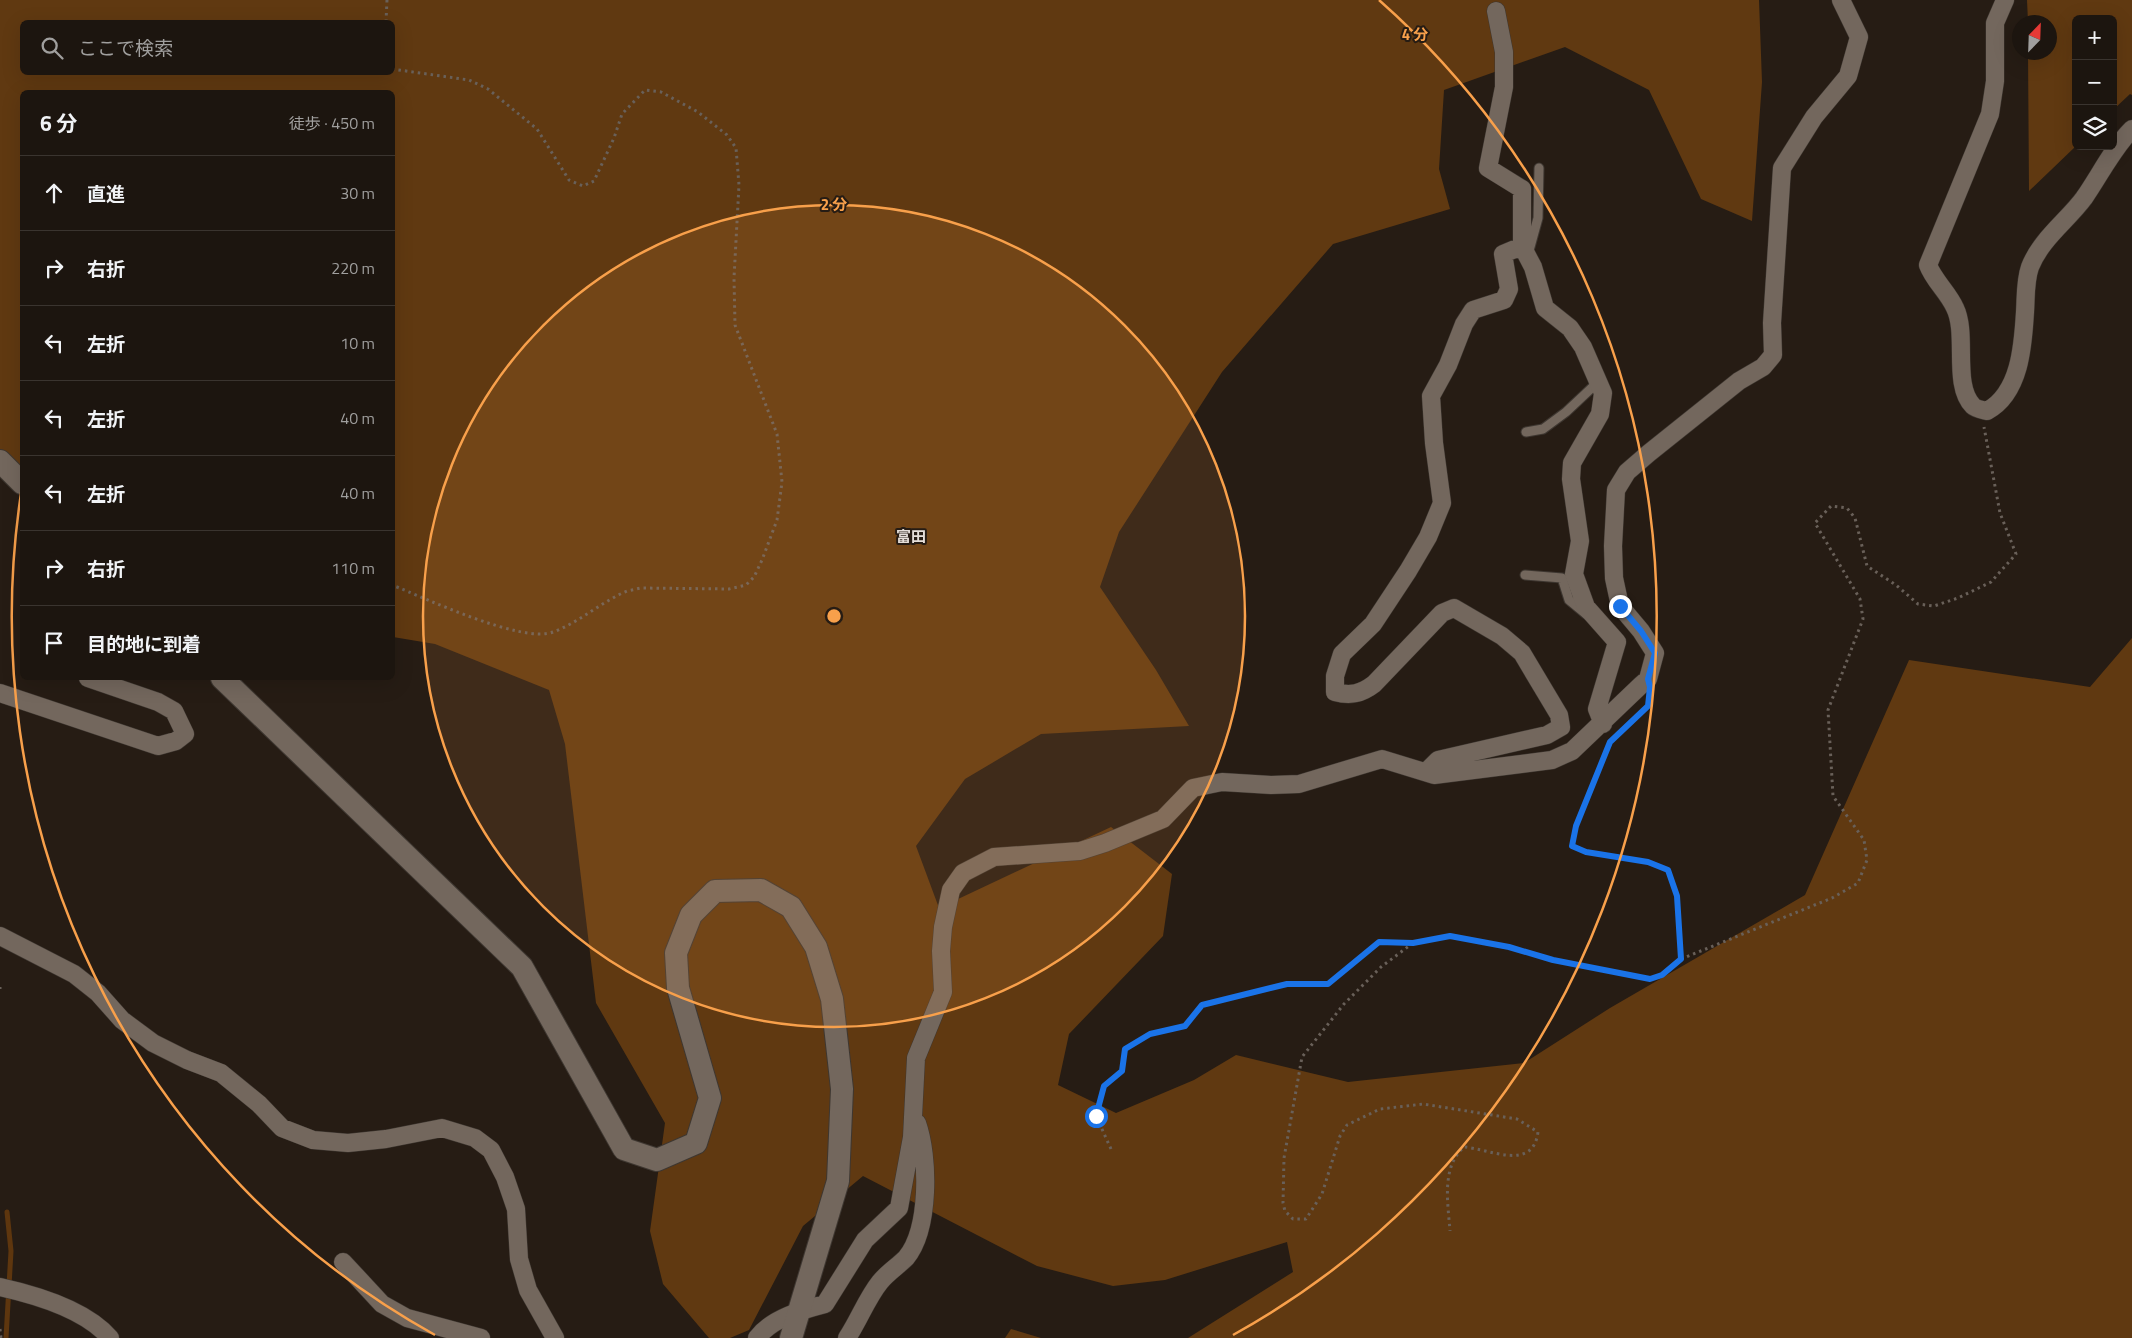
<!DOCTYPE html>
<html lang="ja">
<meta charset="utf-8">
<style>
:root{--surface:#1c150f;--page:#29221d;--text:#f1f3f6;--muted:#a09f9e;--line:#3a342f}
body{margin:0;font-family:"Titillium Web","Noto Sans JP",sans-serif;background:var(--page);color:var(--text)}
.controls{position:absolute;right:15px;top:15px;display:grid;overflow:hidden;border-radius:8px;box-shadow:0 5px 20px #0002}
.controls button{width:45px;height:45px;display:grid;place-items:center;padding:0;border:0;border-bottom:1px solid var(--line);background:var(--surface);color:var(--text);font:25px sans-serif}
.compass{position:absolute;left:2012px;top:15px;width:45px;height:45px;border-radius:50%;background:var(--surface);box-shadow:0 5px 20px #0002;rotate:23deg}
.stop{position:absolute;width:15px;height:15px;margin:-11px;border:4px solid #1a73e8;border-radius:50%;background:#fff}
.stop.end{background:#1a73e8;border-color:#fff;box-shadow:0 1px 5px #0008}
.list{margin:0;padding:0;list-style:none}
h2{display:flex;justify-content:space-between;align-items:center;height:65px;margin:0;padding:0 20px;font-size:21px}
h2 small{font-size:16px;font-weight:400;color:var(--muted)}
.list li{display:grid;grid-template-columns:32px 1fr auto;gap:15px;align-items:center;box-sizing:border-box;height:75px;padding:0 20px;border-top:1px solid var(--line)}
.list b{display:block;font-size:19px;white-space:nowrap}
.list em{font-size:16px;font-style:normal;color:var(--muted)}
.icon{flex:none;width:28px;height:28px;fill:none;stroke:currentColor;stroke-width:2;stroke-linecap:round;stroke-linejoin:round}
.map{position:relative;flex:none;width:2132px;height:1338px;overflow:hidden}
.search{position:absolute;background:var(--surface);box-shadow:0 5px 20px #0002;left:20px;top:20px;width:375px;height:55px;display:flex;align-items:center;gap:12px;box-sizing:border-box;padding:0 18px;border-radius:8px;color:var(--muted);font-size:19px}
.panel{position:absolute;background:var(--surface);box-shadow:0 5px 20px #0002;left:20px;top:90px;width:375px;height:590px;border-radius:8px}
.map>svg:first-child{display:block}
.forest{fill:#603911;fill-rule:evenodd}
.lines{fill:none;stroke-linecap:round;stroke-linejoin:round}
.stream{stroke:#5e360e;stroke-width:5}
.service-casing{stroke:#3e3731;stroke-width:11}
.minor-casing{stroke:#3e3731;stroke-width:19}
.tertiary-casing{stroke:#3e3731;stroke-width:24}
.path{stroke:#696059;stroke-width:3;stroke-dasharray:2.5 4;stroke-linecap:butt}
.service{stroke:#73675d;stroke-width:9}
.minor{stroke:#73675d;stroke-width:18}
.tertiary{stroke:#73675d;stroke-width:22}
.route{stroke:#1a73e8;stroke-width:6}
.ring{fill:none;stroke:#f8a04b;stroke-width:2.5}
.labels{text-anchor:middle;stroke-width:4;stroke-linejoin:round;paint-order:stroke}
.quarter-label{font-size:15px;font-weight:bold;fill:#e6dfd9;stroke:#261c14}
.centre{fill:#f8a04b;stroke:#261c14;stroke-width:2.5}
.ring-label{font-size:15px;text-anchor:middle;font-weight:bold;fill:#f8a04b;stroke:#261c14;stroke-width:4;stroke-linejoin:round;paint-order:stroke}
</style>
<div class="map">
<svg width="2132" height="1338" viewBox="0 0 2132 1338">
<rect width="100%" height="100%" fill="#261c14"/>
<path class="forest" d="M 0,0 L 1759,0 L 1762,82 L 1752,221 L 1701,199 L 1649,90 L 1565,47 L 1444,90 L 1439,169 L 1450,209 L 1333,244 L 1222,372 L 1119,532 L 1100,587 L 1156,670 L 1189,726 L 1041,734 L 965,779 L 916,846 L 939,908 L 1111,827 L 1172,874 L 1163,936 L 1069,1034 L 1058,1085 L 1116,1113 L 1194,1080 L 1236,1055 L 1348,1082 L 1524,1063 L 1610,1008 L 1805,895 L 1909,660 L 2090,687 L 2132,638 L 2132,1338 L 1188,1338 L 1293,1272 L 1287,1242 L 1165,1280 L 1113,1286 L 1037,1266 L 863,1176 L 803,1226 L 749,1330 L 730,1338 L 709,1338 L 663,1284 L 650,1231 L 665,1123 L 596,1003 L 565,744 L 549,690 L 435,644 L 393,637 L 392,92 L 22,92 L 22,468 L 0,474 ZM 22,22 L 392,22 L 392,72 L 22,72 Z
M 2027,0 L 2132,0 L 2132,95 L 2130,94 L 2113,110 L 2113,19 L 2076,19 L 2076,146 L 2029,191 L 2028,53 L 2050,52 L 2050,22 L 2028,22 Z
M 1011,1329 L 1041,1338 L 1005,1338 Z"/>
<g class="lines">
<path class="stream" d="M 6,1338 L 11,1251 L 7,1212"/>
<defs>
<path id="service" d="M 1523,246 L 1530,247 L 1538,218 L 1539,168
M 1526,432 L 1543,429 L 1566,412 L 1598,382
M 1525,575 L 1562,578 L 1569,600 L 1586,614"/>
<path id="minor" d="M 2005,0 L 1995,23 L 1995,81 L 1990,114 L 1928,265 C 1934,281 1948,292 1955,308 C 1968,334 1952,385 1973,406 C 1976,409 1983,410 1987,411 C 2020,393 2023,346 2025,312 C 2026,297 2025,281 2030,267 C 2041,239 2067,221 2084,198 C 2100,175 2113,148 2132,129
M 1496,11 L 1504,52 L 1504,87 L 1488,168 L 1522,189 L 1522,246 L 1533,267 L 1545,308 L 1570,328 L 1583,347 L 1603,393 L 1600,414 L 1572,463 L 1571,479 L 1580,541 L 1574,574 L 1586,607 L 1617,642 L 1597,709 L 1603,724
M 0,693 L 158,746 L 176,741 L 185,734 L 174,711 L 158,702 L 88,678
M 1426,772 L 1438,760 L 1547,735 L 1561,727 L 1559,715 L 1522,653 L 1502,636 L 1454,608 L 1442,613 L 1374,684 C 1361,694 1350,696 1335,692 L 1335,676 L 1342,654 L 1373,624 L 1408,571 L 1428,537 L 1442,503 L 1434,443 L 1431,396 L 1448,365 L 1464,324 L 1473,310 L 1504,300 L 1509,289 L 1503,254 L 1522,246
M 0,936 L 74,974 L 98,993 L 122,1020 L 153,1043 L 187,1060 L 221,1073 L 259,1104 L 282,1128 L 313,1140 L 348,1143 L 386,1139 L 442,1128 L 475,1138 L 491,1150 L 505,1177 L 516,1209 L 519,1259 L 528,1290 L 555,1338
M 343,1262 L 382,1304 L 407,1318 L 481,1338
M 0,1287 C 36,1295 86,1310 110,1338
M 757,1338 C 772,1318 802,1310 825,1304 L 865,1240 L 899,1208 L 912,1137 L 916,1058 L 943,992 L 941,951 L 943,927 L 951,890 L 963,873 L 994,857 L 1080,851 L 1105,843 L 1163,819 L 1193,788 L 1222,782 L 1271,785 L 1299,784 L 1382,759 L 1434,775 L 1552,760 L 1572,751 L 1640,686 L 1648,679 L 1655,653 L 1641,631 L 1620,606 L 1614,578 L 1613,546 L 1616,490 L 1627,472 L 1649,453 L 1739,381 L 1763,367 L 1773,355 L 1772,323 L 1782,168 L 1814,117 L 1848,76 L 1859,37 L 1841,0
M 847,1338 C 859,1320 867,1298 880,1282 C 887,1273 898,1266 906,1258 C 930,1229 929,1157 917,1123"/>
<path id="tertiary" d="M 0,461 L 22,483
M 222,678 L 522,967 L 624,1149 L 657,1160 L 696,1143 L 710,1098 L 678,988 L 676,953 L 691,915 L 715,891 L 761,890 L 791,907 L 816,947 L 832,999 L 842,1089 L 838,1181 L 791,1338"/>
</defs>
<use href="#service" class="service-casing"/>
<use href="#minor" class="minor-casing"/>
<use href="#tertiary" class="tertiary-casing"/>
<path class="path" d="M 386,22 L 387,0
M 392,69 L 469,80 L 488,89 L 537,129 L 569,180 L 583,186 L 594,181 L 614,138 L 622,114 L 645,90 L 661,92 L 698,112 L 727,135 L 736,148 L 739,185 L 734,278 L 735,325 L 777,434 L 782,482 L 777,520 L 762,560 L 754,577 L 746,585 L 729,589 L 641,588 L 627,591 C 601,602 580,622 553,632 C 522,644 425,598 392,585
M 1618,735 L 1647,706 L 1648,701
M 1413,943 L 1381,967 L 1344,1004 L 1302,1057 L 1284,1158 L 1283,1203 L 1285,1211 L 1293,1219 L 1306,1219 L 1322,1194 L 1340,1136 L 1347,1125 L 1380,1109 L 1423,1104 L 1517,1119 L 1538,1132 C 1533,1172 1490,1149 1464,1147 C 1441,1167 1448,1203 1450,1231
M 1681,959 L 1832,898 L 1858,883 L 1867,860 L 1864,840 L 1833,796 L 1828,710 L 1863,619 L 1860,599 L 1815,523 L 1831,506 L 1847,508 L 1855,518 L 1867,566 L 1896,585 L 1918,604 L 1934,606 L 1958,598 L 1991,582 L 2016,554 L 2000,513 L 1984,427
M 0,987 L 0,989
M 1111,1149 L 1096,1116 L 1104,1086 L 1122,1071 L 1125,1049 L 1150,1034 L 1185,1026 L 1202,1005 L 1287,984 L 1328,984 L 1379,942 L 1413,943 L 1450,936 L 1509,947 L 1553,960 L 1650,979 L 1662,975 L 1681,959 L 1677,896 L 1668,870 L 1648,862 L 1586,852 L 1572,846 L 1577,826 L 1610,742 L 1613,739
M 0,1329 L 1,1338"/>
<use href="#service" class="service"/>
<use href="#minor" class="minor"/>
<use href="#tertiary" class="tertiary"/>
</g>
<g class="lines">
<path class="route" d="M 1096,1116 L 1104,1086 L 1122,1071 L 1125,1049 L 1150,1034 L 1185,1026 L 1202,1005 L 1287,984 L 1328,984 L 1379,942 L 1413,943 L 1450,936 L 1509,947 L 1553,960 L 1650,979 L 1662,975 L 1681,959 L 1677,896 L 1668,870 L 1648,862 L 1586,852 L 1572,846 L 1576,826 L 1610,742 L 1648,706 L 1650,687 L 1648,679 L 1655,653 L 1641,631 L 1620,606"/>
</g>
<circle cx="834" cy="616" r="411" fill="#f8a04b" fill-opacity=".12"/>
<g class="ring">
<circle cx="834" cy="616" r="411"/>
<path d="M435 1335A822 822 0 0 1 22 487M1379 0A822 822 0 0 1 1233 1335"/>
</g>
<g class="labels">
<g class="quarter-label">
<text x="911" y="542">富田</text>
</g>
</g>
<circle cx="834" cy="616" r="8" class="centre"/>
<g class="ring-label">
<text x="1415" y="40">4 分</text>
<text x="834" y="210">2 分</text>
</g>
</svg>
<div class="controls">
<button>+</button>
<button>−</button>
<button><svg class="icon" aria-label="layers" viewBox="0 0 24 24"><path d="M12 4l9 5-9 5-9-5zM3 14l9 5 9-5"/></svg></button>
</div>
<svg class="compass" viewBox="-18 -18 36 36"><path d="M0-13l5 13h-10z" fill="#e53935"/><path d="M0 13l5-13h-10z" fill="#a09f9e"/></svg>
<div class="stop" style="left:1096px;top:1116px"></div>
<div class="stop end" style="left:1620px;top:606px"></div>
<div class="search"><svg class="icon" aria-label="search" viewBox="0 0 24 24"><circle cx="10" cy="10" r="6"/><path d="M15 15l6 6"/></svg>ここで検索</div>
<section class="panel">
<h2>6 分<small>徒歩 · 450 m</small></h2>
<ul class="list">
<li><svg class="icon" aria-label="ahead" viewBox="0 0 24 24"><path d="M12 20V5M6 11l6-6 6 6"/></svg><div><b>直進</b></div><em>30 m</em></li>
<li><svg class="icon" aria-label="right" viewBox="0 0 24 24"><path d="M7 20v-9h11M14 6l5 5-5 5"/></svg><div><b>右折</b></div><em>220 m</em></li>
<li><svg class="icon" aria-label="left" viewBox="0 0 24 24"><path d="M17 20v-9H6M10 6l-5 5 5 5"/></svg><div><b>左折</b></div><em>10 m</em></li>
<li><svg class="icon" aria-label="left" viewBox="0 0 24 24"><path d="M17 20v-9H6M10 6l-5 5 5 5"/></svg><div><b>左折</b></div><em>40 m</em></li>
<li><svg class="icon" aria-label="left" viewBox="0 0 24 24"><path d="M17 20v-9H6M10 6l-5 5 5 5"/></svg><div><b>左折</b></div><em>40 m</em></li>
<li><svg class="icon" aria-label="right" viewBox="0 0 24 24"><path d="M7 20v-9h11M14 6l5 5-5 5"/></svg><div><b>右折</b></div><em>110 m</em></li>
<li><svg class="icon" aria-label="arrive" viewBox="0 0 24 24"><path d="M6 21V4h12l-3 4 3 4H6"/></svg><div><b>目的地に到着</b></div></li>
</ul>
</section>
</div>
